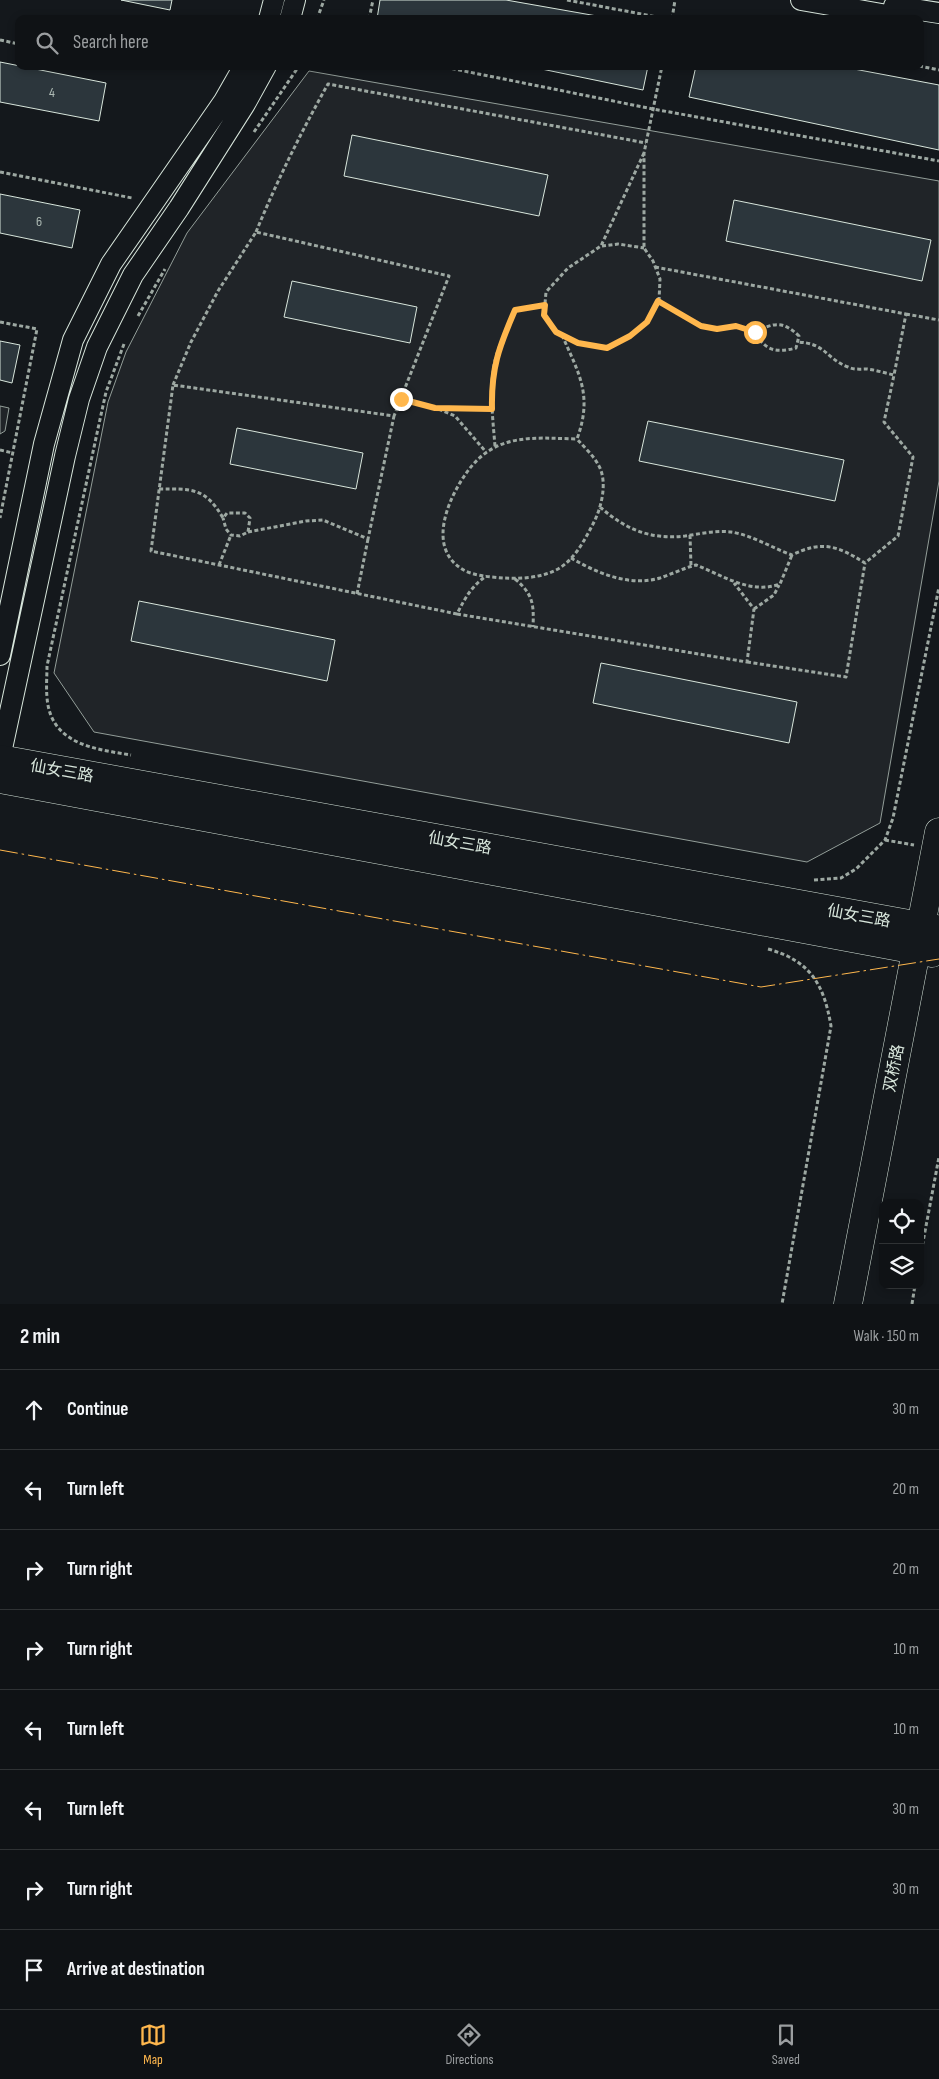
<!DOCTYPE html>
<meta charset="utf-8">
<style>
:root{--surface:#0f1215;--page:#181b1e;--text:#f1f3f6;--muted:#9b9ea0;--line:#2f3234;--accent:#ffb74d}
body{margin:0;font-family:"Sofia Sans Condensed","Noto Sans SC",sans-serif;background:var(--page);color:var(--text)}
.controls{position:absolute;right:15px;bottom:15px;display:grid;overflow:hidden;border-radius:10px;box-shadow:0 2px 8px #0003}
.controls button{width:45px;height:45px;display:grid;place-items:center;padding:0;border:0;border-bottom:1px solid var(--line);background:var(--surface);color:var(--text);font:25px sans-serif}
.stop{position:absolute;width:15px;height:15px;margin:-11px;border:4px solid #ffb74d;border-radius:50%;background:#fff}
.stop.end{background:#ffb74d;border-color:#fff;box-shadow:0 1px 5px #0008}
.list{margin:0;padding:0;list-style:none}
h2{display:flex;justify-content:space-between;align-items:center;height:65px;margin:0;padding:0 20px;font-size:21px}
h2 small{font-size:16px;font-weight:400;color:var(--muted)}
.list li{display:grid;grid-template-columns:32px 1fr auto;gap:15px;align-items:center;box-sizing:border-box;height:80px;padding:0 20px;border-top:1px solid var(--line)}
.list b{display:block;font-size:19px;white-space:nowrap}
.list em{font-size:16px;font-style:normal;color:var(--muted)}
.icon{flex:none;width:28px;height:28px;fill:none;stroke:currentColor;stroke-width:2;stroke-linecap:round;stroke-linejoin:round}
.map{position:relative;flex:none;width:939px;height:1304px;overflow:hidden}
.search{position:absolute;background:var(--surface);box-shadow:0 2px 8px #0003;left:15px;right:15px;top:15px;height:55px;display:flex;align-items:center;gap:12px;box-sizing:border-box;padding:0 18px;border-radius:10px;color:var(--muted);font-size:19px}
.sheet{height:705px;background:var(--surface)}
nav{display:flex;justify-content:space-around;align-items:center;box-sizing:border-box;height:70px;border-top:1px solid var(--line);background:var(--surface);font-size:14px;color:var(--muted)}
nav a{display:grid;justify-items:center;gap:2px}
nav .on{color:var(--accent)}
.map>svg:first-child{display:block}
.green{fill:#202428;stroke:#939e99}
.building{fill:#2c363c;stroke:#d8e6dc}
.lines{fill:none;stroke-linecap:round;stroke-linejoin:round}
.street-casing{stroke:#d8e6dc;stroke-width:22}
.secondary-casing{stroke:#d8e6dc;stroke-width:29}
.path{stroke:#9da8a2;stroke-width:3;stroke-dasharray:4 2.5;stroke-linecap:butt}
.street{stroke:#14181c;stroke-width:20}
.secondary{stroke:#14181c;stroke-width:28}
.power{stroke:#ffb74d;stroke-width:1;stroke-dasharray:18 4 2.5 4;stroke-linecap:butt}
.route{stroke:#ffb74d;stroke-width:6}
.labels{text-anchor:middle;stroke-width:4;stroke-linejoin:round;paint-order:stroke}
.number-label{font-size:14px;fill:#adbab4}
.street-label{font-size:16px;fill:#d8e6dc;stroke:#14181c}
</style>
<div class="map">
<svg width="939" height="1304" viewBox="0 0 939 1304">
<rect width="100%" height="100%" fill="#14181c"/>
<path class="green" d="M 309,71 L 939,181 L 939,481 L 880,823 L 807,862 L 94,732 L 54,673 L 108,402 L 126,352 L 187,233 Z
M 0,406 L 9,408 L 5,431 L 0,434 Z"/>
<path class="building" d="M 121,0 L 172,0 L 170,10 Z
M 380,0 L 506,0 L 614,19 L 377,19 Z
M 0,62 L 106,83 L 99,121 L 0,102 Z
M 527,66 L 648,66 L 643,90 Z
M 696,66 L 838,66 L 939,85 L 939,150 L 689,97 Z
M 352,135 L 548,175 L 539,216 L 344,176 Z
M 0,194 L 80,210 L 72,248 L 0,233 Z
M 734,200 L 931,240 L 922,281 L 726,241 Z
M 292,281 L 417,307 L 410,343 L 284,317 Z
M 0,341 L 20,345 L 12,383 L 0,380 Z
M 648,421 L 844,460 L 835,501 L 639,461 Z
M 237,428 L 363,453 L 356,489 L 230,464 Z
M 139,601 L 335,640 L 327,681 L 131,641 Z
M 601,663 L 797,702 L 789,743 L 593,703 Z"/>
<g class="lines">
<defs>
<path id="street" d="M 801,0 L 910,19
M 894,6 L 939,13
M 269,19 L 274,0
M 290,19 L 295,0
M 0,655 L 44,444 L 73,340 L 111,264 L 224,101 L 244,66
M 0,758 L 65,456 L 79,399 L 97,347 L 133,275 L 179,208 L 245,104 L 266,66"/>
<path id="secondary" d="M 0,759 L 937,929
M 0,779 L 932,953
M 848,1304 L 939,832"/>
</defs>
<use href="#street" class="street-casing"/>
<use href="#secondary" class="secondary-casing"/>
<path class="path" d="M 567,0 L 668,19
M 317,19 L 324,0
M 369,19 L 373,0
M 672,19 L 675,0
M 0,40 L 19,44
M 439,66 L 653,109 L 939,161
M 919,66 L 939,70
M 254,132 L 299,66
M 644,153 L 601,246 L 568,268 L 546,292 L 544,315 L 556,332 L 578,343 L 607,348 L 630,336 L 647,321 L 659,301 L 660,279 L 653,261 L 644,248 L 644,153 L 662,66
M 0,172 L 132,198
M 256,232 C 277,181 301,132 328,84 L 646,143
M 602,246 L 618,244 L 644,248
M 655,267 L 906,314 L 894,375 C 885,373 876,370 867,369 C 861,369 854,370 848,367 C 825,358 826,343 797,342
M 659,301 L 701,326 L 717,329 L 736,326 L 755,332 C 774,323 782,320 799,336 L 796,348 C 776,353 765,351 755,332
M 906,314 L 939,320
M 138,316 L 165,269
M 0,322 L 37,329 L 0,518
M 562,335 C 579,374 593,395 577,439 C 584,447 594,456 599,466 C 608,483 601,509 593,524 C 584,541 575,559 558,569 C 541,578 521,579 503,578 C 490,577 473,576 462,569 C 426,547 449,497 467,472 C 496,432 534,438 577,439
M 124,344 L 106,392 L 99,424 L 47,666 C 47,676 46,687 47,697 C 50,744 94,749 131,755
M 173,385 L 191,342 L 218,291 L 256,232 L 449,276 L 394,416 L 173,385 L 151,551 L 457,614 C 465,598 471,587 486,576
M 401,399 L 431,406 L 455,416 L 486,452
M 438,408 L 492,409
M 495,446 C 493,422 490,396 493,372 C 495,351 507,330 515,310 L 545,305
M 0,450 L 13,453
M 159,489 C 191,489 205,487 223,518 L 227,513 L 245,513 L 250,518 L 248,532 L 240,536 L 231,535 L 226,529 L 223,518
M 600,507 C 625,529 650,540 685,536 C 699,534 716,530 731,532 C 752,535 772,548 792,555 C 822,540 838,546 865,563 L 898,536 L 913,457 L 884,422 L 894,375
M 248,532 L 306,521 L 323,520 L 368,539 L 394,416
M 690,535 L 691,566
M 571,558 C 597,573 629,587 660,578 C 672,574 684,568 696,565 C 722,575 751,595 780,584 L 792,555
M 219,565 L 231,535
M 515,579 C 533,594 534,604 533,627
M 357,594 L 368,539
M 754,609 L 774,595 L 779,585
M 457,614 L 747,662 L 754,609 L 734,583
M 747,662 L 846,677 L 865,563
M 885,840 L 914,845
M 814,880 L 841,878 L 856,869 L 885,840 L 893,818 L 939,587
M 768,949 C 811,961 824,985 831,1026 L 782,1304
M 920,1258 L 939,1157
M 912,1304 L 915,1285"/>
<use href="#street" class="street"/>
<use href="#secondary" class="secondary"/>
<path class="power" d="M 0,850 L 761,987 L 939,959"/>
</g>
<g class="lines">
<path class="route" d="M 401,399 L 435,408 L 492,409 C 491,368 499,347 515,310 L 545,305 L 544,315 L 556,332 L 578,343 L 607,348 L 630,336 L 647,322 L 658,301 L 701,326 L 717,329 L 736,326 L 755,332"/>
</g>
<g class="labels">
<g class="number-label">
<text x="52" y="97">4</text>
<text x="39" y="226">6</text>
</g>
<g class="street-label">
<text transform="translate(62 770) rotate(10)" y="6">仙女三路</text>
<text transform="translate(460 842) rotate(10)" y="6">仙女三路</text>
<text transform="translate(859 915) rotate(10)" y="6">仙女三路</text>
<text transform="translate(893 1068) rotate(-79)" y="6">双桥路</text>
</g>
</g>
</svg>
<div class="controls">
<button><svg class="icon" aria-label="locate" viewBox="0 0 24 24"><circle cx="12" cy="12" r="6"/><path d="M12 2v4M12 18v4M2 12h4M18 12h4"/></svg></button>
<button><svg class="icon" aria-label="layers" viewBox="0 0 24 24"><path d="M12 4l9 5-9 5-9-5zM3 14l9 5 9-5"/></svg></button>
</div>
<div class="stop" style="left:755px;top:332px"></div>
<div class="stop end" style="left:401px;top:399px"></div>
<div class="search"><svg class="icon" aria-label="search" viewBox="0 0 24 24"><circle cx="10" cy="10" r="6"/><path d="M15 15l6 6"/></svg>Search here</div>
</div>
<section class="sheet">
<h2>2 min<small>Walk · 150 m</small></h2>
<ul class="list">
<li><svg class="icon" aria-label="ahead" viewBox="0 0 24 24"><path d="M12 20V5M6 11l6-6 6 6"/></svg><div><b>Continue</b></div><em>30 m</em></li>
<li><svg class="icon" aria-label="left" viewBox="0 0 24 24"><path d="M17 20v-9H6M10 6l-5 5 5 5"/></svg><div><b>Turn left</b></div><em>20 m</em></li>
<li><svg class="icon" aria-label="right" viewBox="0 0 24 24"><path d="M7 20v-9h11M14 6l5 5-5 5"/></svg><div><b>Turn right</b></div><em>20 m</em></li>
<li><svg class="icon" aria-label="right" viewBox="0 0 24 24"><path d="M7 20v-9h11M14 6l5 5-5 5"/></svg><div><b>Turn right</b></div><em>10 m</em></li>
<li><svg class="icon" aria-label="left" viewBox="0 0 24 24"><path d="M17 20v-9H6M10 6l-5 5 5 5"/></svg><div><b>Turn left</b></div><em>10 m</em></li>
<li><svg class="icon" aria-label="left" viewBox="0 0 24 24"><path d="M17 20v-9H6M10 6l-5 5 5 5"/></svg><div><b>Turn left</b></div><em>30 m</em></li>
<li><svg class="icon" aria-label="right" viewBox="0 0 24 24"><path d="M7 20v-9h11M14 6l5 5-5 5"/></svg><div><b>Turn right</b></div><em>30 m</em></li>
<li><svg class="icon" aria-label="arrive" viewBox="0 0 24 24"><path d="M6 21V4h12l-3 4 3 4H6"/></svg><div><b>Arrive at destination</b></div></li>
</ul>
</section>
<nav>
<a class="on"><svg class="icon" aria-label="map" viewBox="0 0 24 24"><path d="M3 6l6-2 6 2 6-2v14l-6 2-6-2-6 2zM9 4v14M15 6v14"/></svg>Map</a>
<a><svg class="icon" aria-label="directions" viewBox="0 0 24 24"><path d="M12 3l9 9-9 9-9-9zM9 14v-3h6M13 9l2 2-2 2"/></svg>Directions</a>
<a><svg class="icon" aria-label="saved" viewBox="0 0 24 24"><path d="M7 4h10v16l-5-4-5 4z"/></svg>Saved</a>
</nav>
